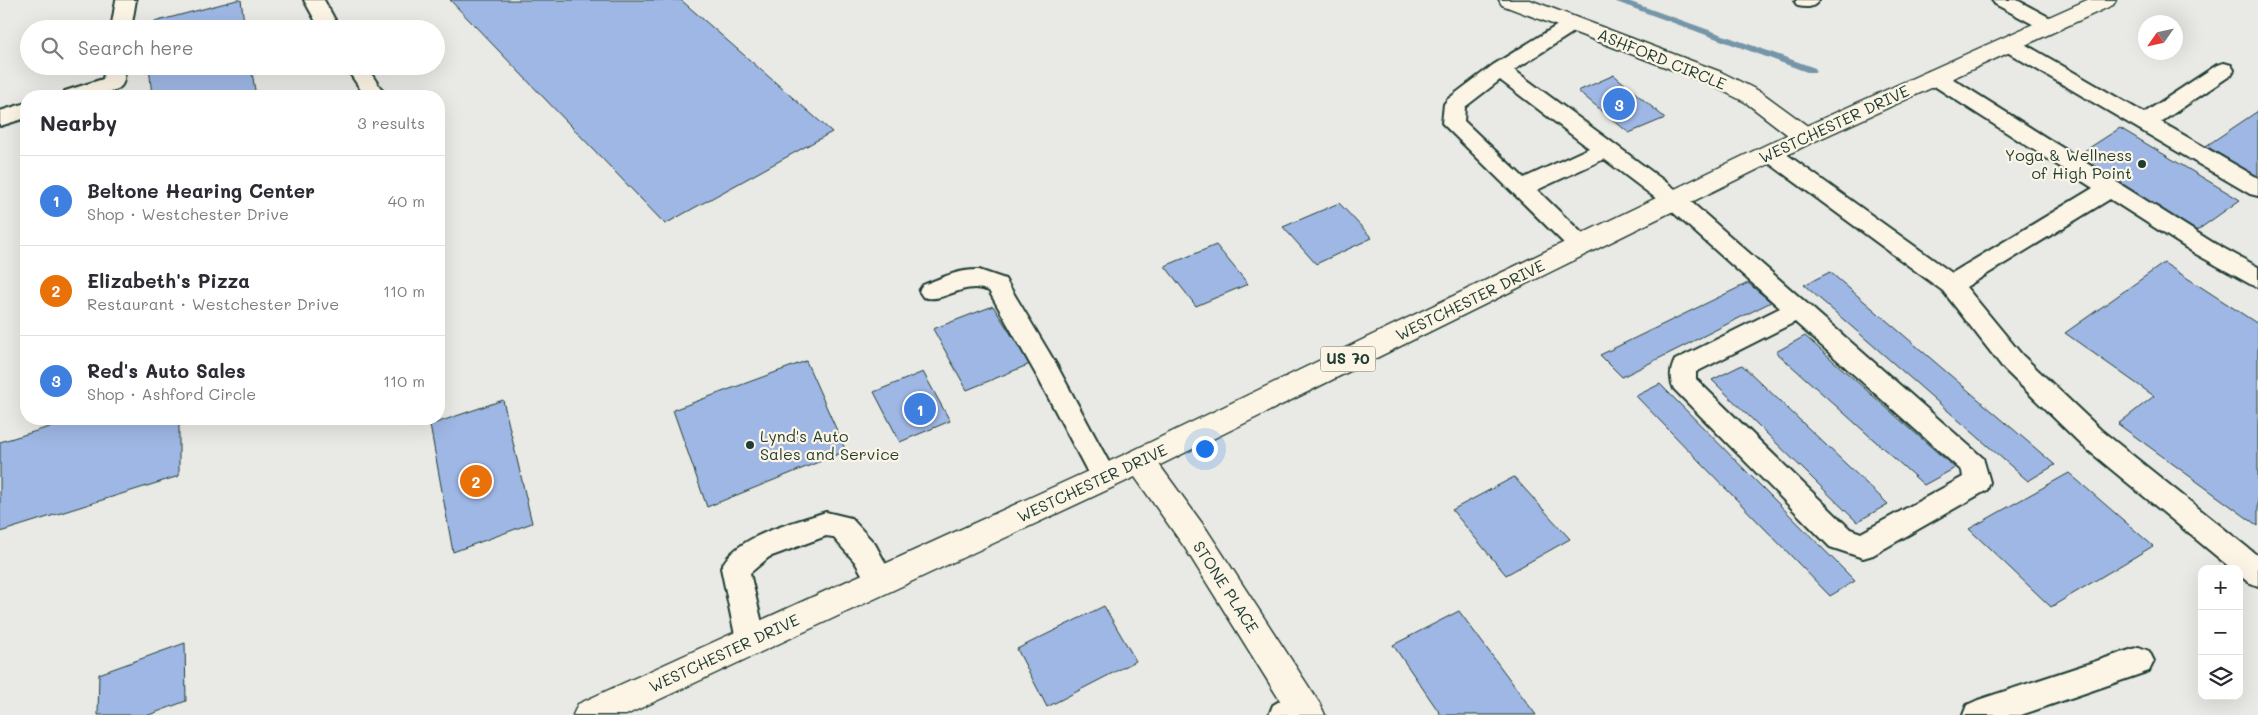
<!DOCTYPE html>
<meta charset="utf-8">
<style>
:root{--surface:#fff;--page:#f7f7f7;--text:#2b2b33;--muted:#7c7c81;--line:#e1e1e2;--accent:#1a73e8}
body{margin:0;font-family:Mali,sans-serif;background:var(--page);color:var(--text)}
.controls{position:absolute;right:15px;bottom:15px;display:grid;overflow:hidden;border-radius:10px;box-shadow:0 5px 20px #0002}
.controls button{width:45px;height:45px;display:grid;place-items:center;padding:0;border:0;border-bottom:1px solid var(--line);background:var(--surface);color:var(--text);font:25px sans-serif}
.compass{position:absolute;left:2138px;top:15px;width:45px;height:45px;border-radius:50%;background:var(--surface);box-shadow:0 5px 20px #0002;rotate:236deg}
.you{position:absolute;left:1204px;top:448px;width:18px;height:18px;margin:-12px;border:4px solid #fff;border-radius:50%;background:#1a73e8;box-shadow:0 0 0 8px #1a73e833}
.badge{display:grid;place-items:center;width:32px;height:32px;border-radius:50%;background:var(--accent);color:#fff;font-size:16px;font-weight:700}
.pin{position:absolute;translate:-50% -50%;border:2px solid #fff;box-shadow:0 1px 5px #0006}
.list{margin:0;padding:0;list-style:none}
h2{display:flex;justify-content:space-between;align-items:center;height:65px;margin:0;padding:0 20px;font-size:21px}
h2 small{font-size:16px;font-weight:400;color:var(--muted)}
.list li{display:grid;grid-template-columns:32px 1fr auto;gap:15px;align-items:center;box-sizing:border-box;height:90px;padding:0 20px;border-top:1px solid var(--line)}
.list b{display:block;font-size:19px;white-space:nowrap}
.list p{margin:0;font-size:16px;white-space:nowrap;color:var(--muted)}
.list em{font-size:16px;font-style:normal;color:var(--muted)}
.icon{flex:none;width:28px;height:28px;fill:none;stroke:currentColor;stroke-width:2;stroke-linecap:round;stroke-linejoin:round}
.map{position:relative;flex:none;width:2258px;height:715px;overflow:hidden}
.search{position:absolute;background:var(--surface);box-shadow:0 5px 20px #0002;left:20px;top:20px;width:425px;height:55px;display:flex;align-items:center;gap:12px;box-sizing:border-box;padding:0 18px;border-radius:28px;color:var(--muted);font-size:19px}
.panel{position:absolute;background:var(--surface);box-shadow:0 5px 20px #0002;left:20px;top:90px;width:425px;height:335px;border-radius:20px}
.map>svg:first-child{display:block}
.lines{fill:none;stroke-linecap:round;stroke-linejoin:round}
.stream{fill:#7496a8;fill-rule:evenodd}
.building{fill:#9eb7e4;stroke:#1f3d34}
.service-casing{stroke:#1f3d34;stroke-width:4}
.minor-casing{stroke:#1f3d34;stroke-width:3}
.primary-casing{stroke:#1f3d34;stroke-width:3}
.service{fill:#fcf5e5;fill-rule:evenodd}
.minor{fill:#fcf5e5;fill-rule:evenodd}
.primary{fill:#fcf5e5;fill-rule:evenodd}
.poi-dot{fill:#1f3d34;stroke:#fcf5e5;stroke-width:2}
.labels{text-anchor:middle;stroke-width:4.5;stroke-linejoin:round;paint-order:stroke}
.shield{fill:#fcf5e5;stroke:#617469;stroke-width:1}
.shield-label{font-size:15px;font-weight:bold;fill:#1f3d34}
.street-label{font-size:16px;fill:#1f3d34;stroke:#fcf5e5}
.poi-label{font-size:16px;fill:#1f3d34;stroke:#fcf5e5;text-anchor:end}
</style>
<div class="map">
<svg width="2258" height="715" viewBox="0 0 2258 715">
<rect width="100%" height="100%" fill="#e9e9e5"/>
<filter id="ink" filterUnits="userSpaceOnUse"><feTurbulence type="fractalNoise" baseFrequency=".02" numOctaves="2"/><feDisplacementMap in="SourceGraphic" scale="10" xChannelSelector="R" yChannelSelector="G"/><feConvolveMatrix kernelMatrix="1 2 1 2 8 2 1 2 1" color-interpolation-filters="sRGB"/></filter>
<g filter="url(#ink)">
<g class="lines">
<path class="stream" d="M 1611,0 L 1625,0 L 1815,68 L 1816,70 L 1815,72 L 1807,72 Z"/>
</g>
<path class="building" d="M 237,0 L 241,0 L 245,29 L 146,29 L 146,24 Z
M 450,0 L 681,0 L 832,132 L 665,224 Z
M 149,66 L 251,66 L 256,96 L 152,96 Z
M 1614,75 L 1665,118 L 1629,133 L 1578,91 Z
M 2258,111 L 2258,177 L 2206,146 Z
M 2120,128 L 2240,200 L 2195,232 L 2075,157 Z
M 1339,203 L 1372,238 L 1316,264 L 1283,227 Z
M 1216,245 L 1248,284 L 1196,306 L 1165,266 Z
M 2164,263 L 2258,324 L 2258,526 L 2118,424 L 2154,396 L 2065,333 Z
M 1830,272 L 2055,465 L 2028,481 L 1804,285 Z
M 1748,283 L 1771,302 L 1622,377 L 1600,355 Z
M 993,306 L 1030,364 L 967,390 L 933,329 Z
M 1805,336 L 1955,468 L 1924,485 L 1776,352 Z
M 806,361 L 846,451 L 707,507 L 673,410 Z
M 1742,365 L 1888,504 L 1857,522 L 1712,380 Z
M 923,372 L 950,421 L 900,442 L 874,392 Z
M 1660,384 L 1855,581 L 1830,596 L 1636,396 Z
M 503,400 L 532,523 L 453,552 L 430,425 Z
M 76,419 L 179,419 L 179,476 L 0,532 L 0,442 Z
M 2069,473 L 2153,546 L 2051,607 L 1969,529 Z
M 1514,477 L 1570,539 L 1506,575 L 1452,510 Z
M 1104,606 L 1136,661 L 1047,707 L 1017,649 Z
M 1459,611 L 1536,715 L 1441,715 L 1393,645 Z
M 185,643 L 186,701 L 149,715 L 98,715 L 99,674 Z"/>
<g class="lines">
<defs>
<path id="service" d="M 116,0 L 136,0 L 131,29 L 111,29 Z
M 304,0 L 324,0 L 340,29 L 320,29 Z
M 1797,0 L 1819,0 C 1814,8 1807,8 1798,6 L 1795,2 Z
M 1992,0 L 2017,0 L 2056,21 L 2059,25 L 2056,29 L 2049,31 L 2042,29 L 1995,4 Z
M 1573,18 L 1580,20 L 1583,24 L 1580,28 L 1514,70 L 1682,194 L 1983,458 L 1990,482 L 1987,490 L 1873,555 L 1863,558 L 1830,547 L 1674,389 C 1669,379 1670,370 1675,360 L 1780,308 L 1666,206 L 1604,159 L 1537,190 L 1589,240 L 1593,246 L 1589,252 L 1581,255 L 1573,252 L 1442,123 L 1444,104 L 1448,99 L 1493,65 L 1566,20 ZM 1500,80 L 1589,148 L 1524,178 L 1464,121 L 1465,107 ZM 1795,322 L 1962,471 L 1963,477 L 1861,533 L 1850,529 L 1696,379 L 1696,372 Z
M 2009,38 L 2016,39 L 2144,113 L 2217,65 L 2224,63 L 2231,65 L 2234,70 L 2231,75 L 2161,122 L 2258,178 L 2258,196 L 2250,194 L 2002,49 L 1999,44 L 2002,39 Z
M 105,66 L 125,66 C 125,72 125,80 122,85 C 114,97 75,96 62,96 L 65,91 L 103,79 Z
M 345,66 L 366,66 L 386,96 L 365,96 Z
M 1935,70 L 1942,72 L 2212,242 L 2258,267 L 2258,287 L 2250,284 L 2196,254 L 2110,199 L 1966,287 L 2022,355 L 2101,430 L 2258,556 L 2258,586 L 2248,582 L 2239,575 L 2239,569 L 2232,569 L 2083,446 L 2004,369 L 1943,291 L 1762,158 L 1759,153 L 1762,148 L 1770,145 L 1778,148 L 1952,273 L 2093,188 L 1928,82 L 1925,77 L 1928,72 Z
M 26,103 L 26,118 L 0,126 L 0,111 Z
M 979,270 L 1005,279 L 1056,364 L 1113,470 L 1117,478 L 1113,486 L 1104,489 L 1095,486 L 1038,378 L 989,291 C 962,280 945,304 923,297 L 919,291 L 923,285 C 941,278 959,269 979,270 Z
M 826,512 L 851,518 L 875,544 L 895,581 L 891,590 L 881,594 L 871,590 L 855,562 L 833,537 L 826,536 L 769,557 L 750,573 L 766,640 L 761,650 L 751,654 L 741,650 L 736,640 L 721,568 C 736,535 794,523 826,512 Z
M 2139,647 L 2149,651 L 2154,661 L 2149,671 L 2021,715 L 1963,715 L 1967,705 L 1978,700 Z
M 1300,689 L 1311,694 L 1315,704 L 1311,714 L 1269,715 L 1273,705 Z"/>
<path id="minor" d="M 1499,0 L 1530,0 L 1721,72 L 1761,92 L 1813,130 L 1817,136 L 1813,142 L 1805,144 L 1797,142 L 1745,102 L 1705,82 L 1502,5 Z
M 1140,449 L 1150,452 L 1207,530 L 1320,704 L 1325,715 L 1289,715 L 1185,548 L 1130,470 L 1125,461 L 1130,452 Z"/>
<path id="primary" d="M 2087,0 L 2116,0 L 2113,5 L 1813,142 L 1150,470 L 626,715 L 573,715 L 578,704 L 1130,452 L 1797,130 Z"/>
</defs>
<use href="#service" class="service-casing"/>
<use href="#minor" class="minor-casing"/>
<use href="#primary" class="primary-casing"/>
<use href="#service" class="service"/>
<use href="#minor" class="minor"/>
<use href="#primary" class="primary"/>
</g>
</g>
<g class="poi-dot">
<circle cx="2142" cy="164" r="5"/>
<circle cx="750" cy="445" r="5"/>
</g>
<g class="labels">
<rect class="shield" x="1320.5" y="346.5" width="55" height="25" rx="4"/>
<g class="shield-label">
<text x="1348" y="364">US 70</text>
</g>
<g class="street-label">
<text transform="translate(1662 59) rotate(22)" y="6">ASHFORD CIRCLE</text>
<text transform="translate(1834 124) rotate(-25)" y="6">WESTCHESTER DRIVE</text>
<text transform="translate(1470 300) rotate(-26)" y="6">WESTCHESTER DRIVE</text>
<text transform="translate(1092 483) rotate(-25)" y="6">WESTCHESTER DRIVE</text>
<text transform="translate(1226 587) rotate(57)" y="6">STONE PLACE</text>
<text transform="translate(724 653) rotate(-25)" y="6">WESTCHESTER DRIVE</text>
</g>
<g class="poi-label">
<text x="2132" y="161">Yoga &amp; Wellness<tspan x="2132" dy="18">of High Point</tspan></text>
<text x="760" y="442" text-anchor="start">Lynd's Auto<tspan x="760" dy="18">Sales and Service</tspan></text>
</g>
</g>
</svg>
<div class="controls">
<button>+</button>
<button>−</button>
<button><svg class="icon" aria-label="layers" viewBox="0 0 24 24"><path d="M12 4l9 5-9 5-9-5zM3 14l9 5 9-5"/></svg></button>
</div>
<svg class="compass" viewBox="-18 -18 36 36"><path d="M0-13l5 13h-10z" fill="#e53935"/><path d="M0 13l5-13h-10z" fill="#7c7c81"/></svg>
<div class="you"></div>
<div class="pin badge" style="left:920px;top:409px;background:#3f7fe0">1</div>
<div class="pin badge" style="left:476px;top:481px;background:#e8710a">2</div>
<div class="pin badge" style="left:1619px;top:104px;background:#3f7fe0">3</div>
<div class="search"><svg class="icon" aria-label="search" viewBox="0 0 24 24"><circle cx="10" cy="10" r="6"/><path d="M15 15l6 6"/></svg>Search here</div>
<section class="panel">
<h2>Nearby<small>3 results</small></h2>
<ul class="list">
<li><span class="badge" style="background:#3f7fe0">1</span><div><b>Beltone Hearing Center</b><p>Shop · Westchester Drive</p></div><em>40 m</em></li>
<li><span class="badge" style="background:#e8710a">2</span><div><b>Elizabeth's Pizza</b><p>Restaurant · Westchester Drive</p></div><em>110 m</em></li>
<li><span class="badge" style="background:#3f7fe0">3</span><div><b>Red's Auto Sales</b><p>Shop · Ashford Circle</p></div><em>110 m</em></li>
</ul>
</section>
</div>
